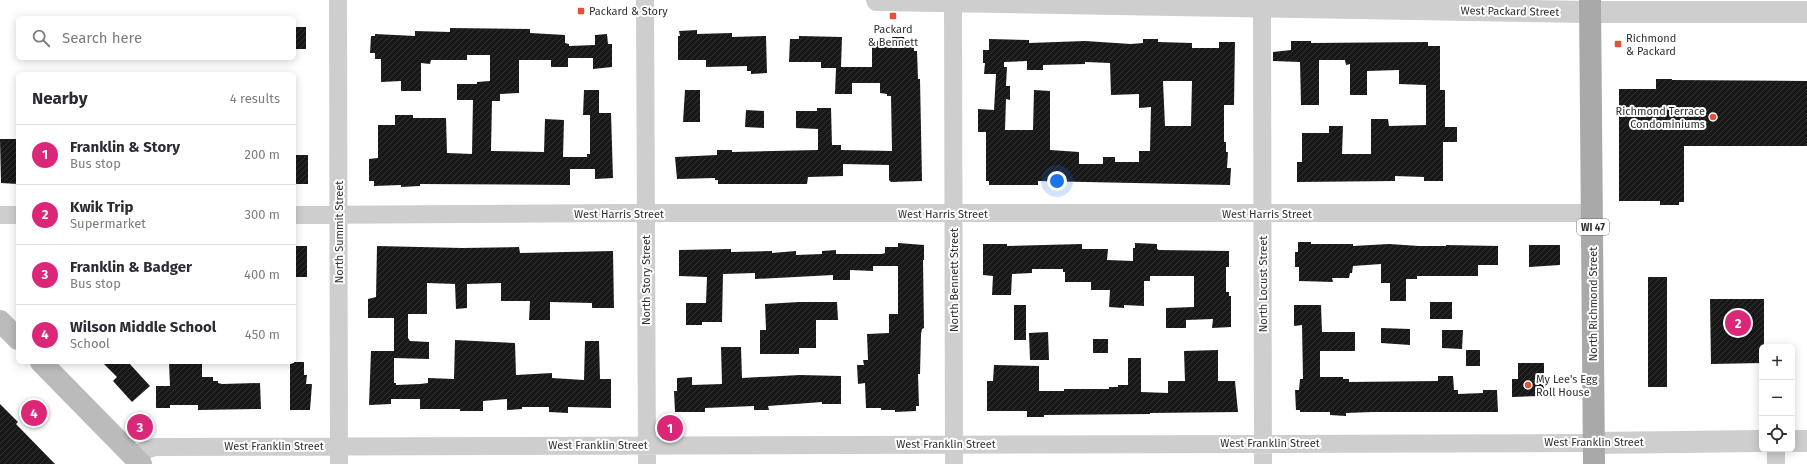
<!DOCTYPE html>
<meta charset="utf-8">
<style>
:root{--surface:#fff;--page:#f2f2f3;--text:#2b2b33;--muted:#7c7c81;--line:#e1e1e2;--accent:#db2777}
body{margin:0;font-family:"Fira Sans",sans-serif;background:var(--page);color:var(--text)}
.controls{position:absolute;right:12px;bottom:12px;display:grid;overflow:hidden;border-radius:6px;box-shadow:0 2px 10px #0003}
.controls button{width:36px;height:36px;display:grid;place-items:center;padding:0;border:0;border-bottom:1px solid var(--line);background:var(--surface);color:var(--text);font:20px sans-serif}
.you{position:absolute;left:1057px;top:181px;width:14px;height:14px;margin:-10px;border:3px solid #fff;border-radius:50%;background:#1a73e8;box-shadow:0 0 0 6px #1a73e833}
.badge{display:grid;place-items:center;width:26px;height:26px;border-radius:50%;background:var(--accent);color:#fff;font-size:13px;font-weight:700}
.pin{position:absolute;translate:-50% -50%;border:2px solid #fff;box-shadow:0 1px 4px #0006}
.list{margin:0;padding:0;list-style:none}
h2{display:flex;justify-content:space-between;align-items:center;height:52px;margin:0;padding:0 16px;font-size:17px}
h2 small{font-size:13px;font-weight:400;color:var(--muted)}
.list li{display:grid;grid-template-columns:26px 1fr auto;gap:12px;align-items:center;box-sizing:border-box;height:60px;padding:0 16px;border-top:1px solid var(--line)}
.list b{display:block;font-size:15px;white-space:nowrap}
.list p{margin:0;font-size:13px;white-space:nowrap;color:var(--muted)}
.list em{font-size:13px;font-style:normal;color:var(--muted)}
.icon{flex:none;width:22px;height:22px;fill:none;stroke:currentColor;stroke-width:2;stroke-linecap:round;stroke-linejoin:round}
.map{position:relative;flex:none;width:1807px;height:464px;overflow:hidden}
.search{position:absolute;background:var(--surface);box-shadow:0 2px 10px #0003;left:16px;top:16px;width:280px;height:44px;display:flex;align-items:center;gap:10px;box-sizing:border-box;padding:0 14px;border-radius:6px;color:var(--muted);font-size:15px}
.panel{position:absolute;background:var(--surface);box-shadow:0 2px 10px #0003;left:16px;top:72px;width:280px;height:292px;border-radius:6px}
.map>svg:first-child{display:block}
.building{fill:url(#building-hatch);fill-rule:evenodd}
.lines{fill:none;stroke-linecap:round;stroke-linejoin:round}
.minor{stroke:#cecece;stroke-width:18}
.tertiary{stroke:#cecece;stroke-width:22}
.secondary{stroke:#bbb;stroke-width:22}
.primary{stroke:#a9a9a9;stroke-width:22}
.poi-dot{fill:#e35238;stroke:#fff;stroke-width:1.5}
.labels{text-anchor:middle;stroke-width:4;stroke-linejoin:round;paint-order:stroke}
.shield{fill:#fff;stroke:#6f6f6f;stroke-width:1}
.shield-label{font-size:10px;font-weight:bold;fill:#313131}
.poi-label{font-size:11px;fill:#313131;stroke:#fff;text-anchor:start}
.street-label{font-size:11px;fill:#313131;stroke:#fff}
</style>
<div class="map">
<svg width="1807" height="464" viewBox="0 0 1807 464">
<defs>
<pattern id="building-hatch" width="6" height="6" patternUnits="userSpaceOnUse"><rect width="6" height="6" fill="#181818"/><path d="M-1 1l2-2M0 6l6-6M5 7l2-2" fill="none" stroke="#313131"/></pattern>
</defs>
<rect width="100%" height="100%" fill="#fff"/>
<path class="building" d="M 294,27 L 306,27 L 306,49 L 294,49 Z
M 450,28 L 530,29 L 530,33 L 565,35 L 565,43 L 569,44 L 569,46 L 595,45 L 595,35 L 607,34 L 608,44 L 612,44 L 612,67 L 593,69 L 593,58 L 568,58 L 568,67 L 551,67 L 551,60 L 519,60 L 519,93 L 500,94 L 500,101 L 492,101 L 491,151 L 544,152 L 545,119 L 564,120 L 563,157 L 587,157 L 587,154 L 590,154 L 590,115 L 583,115 L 584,90 L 599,90 L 599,113 L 611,113 L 613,178 L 595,179 L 595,169 L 570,169 L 570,185 L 420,184 L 420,186 L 401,187 L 401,185 L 374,186 L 374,181 L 369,181 L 369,159 L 378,158 L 378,125 L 395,125 L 395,115 L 413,115 L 413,118 L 446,118 L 447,153 L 472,154 L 473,100 L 457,100 L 457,84 L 477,84 L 477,82 L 490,81 L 490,55 L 467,55 L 467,60 L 431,60 L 430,64 L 421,63 L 421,91 L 401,91 L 401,81 L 381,82 L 381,59 L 375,59 L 375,53 L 370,53 L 371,36 L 375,36 L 375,34 L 415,36 L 415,31 L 450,32 Z
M 697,30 L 697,34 L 732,33 L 732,37 L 766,36 L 767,73 L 751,74 L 751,71 L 747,71 L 747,66 L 706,67 L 706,60 L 678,60 L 678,36 L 680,36 L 679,31 Z
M 799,36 L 842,37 L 841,67 L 872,67 L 872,47 L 877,47 L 877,41 L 892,41 L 892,37 L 904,37 L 905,42 L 914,41 L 914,51 L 917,51 L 918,79 L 920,79 L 922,181 L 891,182 L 889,180 L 889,165 L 843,164 L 843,176 L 808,177 L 807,184 L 718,184 L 718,180 L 715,180 L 715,178 L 677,179 L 675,157 L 717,155 L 717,150 L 732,150 L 732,152 L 818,150 L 818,129 L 796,128 L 796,111 L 817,111 L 817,108 L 831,108 L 832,145 L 841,145 L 841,150 L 892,151 L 891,96 L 887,96 L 887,94 L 880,93 L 880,83 L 852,83 L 852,94 L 835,94 L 836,68 L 821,68 L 821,62 L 789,62 L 790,39 L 799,39 Z
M 989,39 L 1029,40 L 1029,43 L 1085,41 L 1131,44 L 1143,43 L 1143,39 L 1158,39 L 1158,42 L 1192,43 L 1192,48 L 1219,48 L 1219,42 L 1235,42 L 1234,105 L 1224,105 L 1224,142 L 1226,142 L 1226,152 L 1228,152 L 1227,168 L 1231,168 L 1230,185 L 1038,181 L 1038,185 L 989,185 L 989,181 L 986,181 L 986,132 L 978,132 L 978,109 L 994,110 L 996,74 L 984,74 L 985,63 L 983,63 L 983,50 L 989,50 ZM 1027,61 L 1027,70 L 1043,70 L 1043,65 L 1085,64 L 1085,62 L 1110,63 L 1111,95 L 1139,94 L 1139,108 L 1151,107 L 1150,151 L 1139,151 L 1139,162 L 1115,162 L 1115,157 L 1103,157 L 1103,164 L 1079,164 L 1079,152 L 1050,150 L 1050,91 L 1034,90 L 1033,130 L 1005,130 L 1006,99 L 1010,100 L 1010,86 L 1006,86 L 1007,67 L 1004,67 L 1004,62 ZM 1163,81 L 1192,81 L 1191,126 L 1165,126 Z
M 1291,41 L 1311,41 L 1311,43 L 1428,42 L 1428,46 L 1440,46 L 1440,90 L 1445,90 L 1445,127 L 1457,127 L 1457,142 L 1443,142 L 1443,181 L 1424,181 L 1424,177 L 1395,176 L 1395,181 L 1297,182 L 1297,162 L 1302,162 L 1302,133 L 1329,133 L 1329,126 L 1343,126 L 1342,154 L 1371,154 L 1371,119 L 1388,119 L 1389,126 L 1426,125 L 1426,85 L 1399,84 L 1399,70 L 1367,71 L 1367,95 L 1350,95 L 1350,64 L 1346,65 L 1345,60 L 1319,60 L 1319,105 L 1301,105 L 1300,62 L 1273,61 L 1273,52 L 1291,50 Z
M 1656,79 L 1672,79 L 1672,80 L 1807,81 L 1807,146 L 1684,146 L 1684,202 L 1679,202 L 1679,205 L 1660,205 L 1660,201 L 1619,201 L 1619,89 L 1656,89 Z
M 685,90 L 700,90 L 700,122 L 683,122 Z
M 746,110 L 764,111 L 764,128 L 745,127 Z
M 0,139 L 18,139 L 18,184 L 1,183 Z
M 294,155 L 308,155 L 308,184 L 294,184 Z
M 1298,242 L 1311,242 L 1311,244 L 1353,244 L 1353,246 L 1389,244 L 1419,246 L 1446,246 L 1446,245 L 1498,246 L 1498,265 L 1478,265 L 1478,276 L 1417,276 L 1417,279 L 1406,279 L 1406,301 L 1390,301 L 1390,283 L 1381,283 L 1381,264 L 1353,266 L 1352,273 L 1350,273 L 1349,278 L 1332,278 L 1333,282 L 1299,281 L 1299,267 L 1295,267 L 1295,252 L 1298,252 Z
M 898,243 L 924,245 L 924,260 L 923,260 L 924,328 L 922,329 L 921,334 L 920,374 L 918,374 L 919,406 L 916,406 L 916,411 L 895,412 L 895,410 L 881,410 L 881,408 L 866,408 L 865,383 L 858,384 L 857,365 L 864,365 L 863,360 L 868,360 L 867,334 L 889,333 L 889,314 L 898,314 L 898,266 L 873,266 L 873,271 L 850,270 L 850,280 L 833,280 L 833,275 L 755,279 L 755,273 L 723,274 L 722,322 L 702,322 L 702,325 L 686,325 L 686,303 L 706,303 L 707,277 L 679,276 L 679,250 L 731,249 L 731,252 L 772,251 L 772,253 L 796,251 L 796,255 L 822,254 L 822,251 L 836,250 L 836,254 L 882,254 L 885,253 L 885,247 L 898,247 Z
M 1135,243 L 1157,244 L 1157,249 L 1159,250 L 1229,251 L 1229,267 L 1226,267 L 1226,292 L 1229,292 L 1229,296 L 1231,296 L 1231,327 L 1212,328 L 1213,319 L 1186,320 L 1186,328 L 1166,328 L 1166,308 L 1194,307 L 1194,276 L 1150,276 L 1150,281 L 1144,281 L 1144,306 L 1124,305 L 1124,308 L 1109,307 L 1110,290 L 1091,290 L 1091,282 L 1065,282 L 1065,272 L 1063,272 L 1063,269 L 1032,269 L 1032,273 L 1012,274 L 1011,295 L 992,295 L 993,276 L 983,275 L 983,244 L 1007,244 L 1007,246 L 1082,244 L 1082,249 L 1108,249 L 1107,260 L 1133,261 L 1133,248 L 1135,248 Z
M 1529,245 L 1560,245 L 1560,265 L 1529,267 Z
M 294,246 L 307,246 L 307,277 L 294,277 Z
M 377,246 L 462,248 L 519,247 L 520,253 L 613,251 L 614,308 L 592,308 L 592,303 L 550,302 L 550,320 L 529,320 L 530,301 L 501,301 L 501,283 L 467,284 L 467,308 L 456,309 L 455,284 L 427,283 L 427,314 L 408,314 L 408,338 L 410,341 L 429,342 L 429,359 L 394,358 L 394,383 L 396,383 L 396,385 L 420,384 L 428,383 L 428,378 L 454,379 L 455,340 L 515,343 L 516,375 L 552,373 L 552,378 L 584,380 L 585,341 L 599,341 L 600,379 L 611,379 L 611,408 L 568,407 L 568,413 L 549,412 L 549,407 L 522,407 L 522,409 L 507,410 L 507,399 L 483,401 L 483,411 L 460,411 L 460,409 L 420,409 L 420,399 L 391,399 L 391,404 L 369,405 L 371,351 L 394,351 L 394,318 L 368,318 L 368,299 L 376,297 Z
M 1648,277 L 1667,277 L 1667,387 L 1648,387 Z
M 1710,299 L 1764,299 L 1764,347 L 1762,347 L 1762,363 L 1711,364 Z
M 799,302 L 837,302 L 838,320 L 816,320 L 816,348 L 799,348 L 799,354 L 760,354 L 760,330 L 766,330 L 765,304 Z
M 1430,302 L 1452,302 L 1452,319 L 1430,319 Z
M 1014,305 L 1026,305 L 1026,340 L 1014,340 Z
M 1294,305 L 1321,305 L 1322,332 L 1355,332 L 1355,351 L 1320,351 L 1320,377 L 1343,377 L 1343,379 L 1349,379 L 1349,382 L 1438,381 L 1438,376 L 1453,376 L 1454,390 L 1458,390 L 1458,394 L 1483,393 L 1483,390 L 1497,390 L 1498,412 L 1372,412 L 1346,413 L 1346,416 L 1330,415 L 1330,412 L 1300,412 L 1300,410 L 1296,410 L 1295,390 L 1299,390 L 1300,379 L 1303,379 L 1302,325 L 1294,326 Z
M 1381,328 L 1410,329 L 1410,345 L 1381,343 Z
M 1442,330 L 1463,330 L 1462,349 L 1442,348 Z
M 1048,332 L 1049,360 L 1030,360 L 1029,333 Z
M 1093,339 L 1108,339 L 1108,353 L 1093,353 Z
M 721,347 L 741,347 L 742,378 L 800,375 L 841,376 L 841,404 L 822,404 L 822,402 L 768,406 L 769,410 L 754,410 L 754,406 L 705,408 L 705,412 L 675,412 L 674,391 L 677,391 L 677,378 L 692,377 L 692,385 L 722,384 Z
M 1218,350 L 1218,381 L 1235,381 L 1238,412 L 1150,413 L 1150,414 L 1044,415 L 1044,417 L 1027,417 L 1027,411 L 987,411 L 987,381 L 993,381 L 994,365 L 1039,366 L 1039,391 L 1064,391 L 1064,389 L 1109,389 L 1109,387 L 1118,387 L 1118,385 L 1128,385 L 1128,358 L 1141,358 L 1141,392 L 1168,393 L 1168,381 L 1185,381 L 1184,351 Z
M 1466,350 L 1480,350 L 1480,366 L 1466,366 Z
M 102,362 L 128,362 L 150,386 L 132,402 L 113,381 L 117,377 Z
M 169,362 L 202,362 L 202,377 L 213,377 L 213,381 L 218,381 L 218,383 L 222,384 L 260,383 L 261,409 L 198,410 L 198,405 L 170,405 L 170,408 L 156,408 L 156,386 L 170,386 Z
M 290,362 L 304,362 L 304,375 L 307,375 L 306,384 L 312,384 L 310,410 L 290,410 Z
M 1518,363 L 1544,363 L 1544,391 L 1539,396 L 1512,397 L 1512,379 L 1518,379 Z
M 0,404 L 18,422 L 16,424 L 55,464 L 0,464 Z"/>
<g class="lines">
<path class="minor" d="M 338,0 L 339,464
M 645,0 L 647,464
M 953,0 L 954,464
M 1262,7 L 1263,464
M 0,215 L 18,215
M 294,215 L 626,213 L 1593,213
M 132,455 L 155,447 L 1594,443
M 1776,464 L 1776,449"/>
<path class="tertiary" d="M 877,0 L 1590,12 L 1807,12
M 1792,441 L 1807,441
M 1594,443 L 1762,441"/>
<path class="secondary" d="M 0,321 L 18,339
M 41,362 L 141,464"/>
<path class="primary" d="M 1590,0 L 1594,464"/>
</g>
<g class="poi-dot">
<rect x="577" y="7" width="8" height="8" rx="2"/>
<rect x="889" y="12" width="8" height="8" rx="2"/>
<rect x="1614" y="40" width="8" height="8" rx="2"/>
<circle cx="1713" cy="117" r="4"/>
<circle cx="1528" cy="385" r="4"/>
</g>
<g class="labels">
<rect class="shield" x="1577" y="219" width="32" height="16" rx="3"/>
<g class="shield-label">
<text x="1593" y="231">WI 47</text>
</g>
<g class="poi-label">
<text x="589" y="15">Packard &amp; Story</text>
<text x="893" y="33" text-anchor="middle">Packard<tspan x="893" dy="13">&amp; Bennett</tspan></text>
<text x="1626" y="42">Richmond<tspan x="1626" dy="13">&amp; Packard</tspan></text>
<text x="1705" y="115" text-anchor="end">Richmond Terrace<tspan x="1705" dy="13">Condominiums</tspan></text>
<text x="1536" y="383">My Lee's Egg<tspan x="1536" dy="13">Roll House</tspan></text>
</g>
<g class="street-label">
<text transform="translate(1510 11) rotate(1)" y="4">West Packard Street</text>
<text x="619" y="218">West Harris Street</text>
<text x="943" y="218">West Harris Street</text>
<text x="1267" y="218">West Harris Street</text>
<text transform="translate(339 232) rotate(-90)" y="4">North Summit Street</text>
<text transform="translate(646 280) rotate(-90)" y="4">North Story Street</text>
<text transform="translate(954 280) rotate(-90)" y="4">North Bennett Street</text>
<text transform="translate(1263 284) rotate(-90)" y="4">North Locust Street</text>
<text transform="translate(1593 304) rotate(-90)" y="4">North Richmond Street</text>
<text x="1594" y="446">West Franklin Street</text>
<text x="1270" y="447">West Franklin Street</text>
<text x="946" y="448">West Franklin Street</text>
<text x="598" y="449">West Franklin Street</text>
<text x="274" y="450">West Franklin Street</text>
</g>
</g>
</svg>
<div class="controls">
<button>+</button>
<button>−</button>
<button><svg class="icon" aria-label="locate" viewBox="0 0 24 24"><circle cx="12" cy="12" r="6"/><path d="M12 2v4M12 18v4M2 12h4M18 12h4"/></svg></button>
</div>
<div class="you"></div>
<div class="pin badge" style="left:670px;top:428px">1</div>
<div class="pin badge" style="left:1738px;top:323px">2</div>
<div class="pin badge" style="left:140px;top:427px">3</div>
<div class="pin badge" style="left:34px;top:413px">4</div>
<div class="search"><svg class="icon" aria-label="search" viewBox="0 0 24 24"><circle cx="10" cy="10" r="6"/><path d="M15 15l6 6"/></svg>Search here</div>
<section class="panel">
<h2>Nearby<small>4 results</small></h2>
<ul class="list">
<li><span class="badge">1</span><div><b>Franklin &amp; Story</b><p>Bus stop</p></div><em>200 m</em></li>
<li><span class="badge">2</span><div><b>Kwik Trip</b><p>Supermarket</p></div><em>300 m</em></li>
<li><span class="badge">3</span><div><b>Franklin &amp; Badger</b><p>Bus stop</p></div><em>400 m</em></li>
<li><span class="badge">4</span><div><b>Wilson Middle School</b><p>School</p></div><em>450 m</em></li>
</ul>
</section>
</div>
